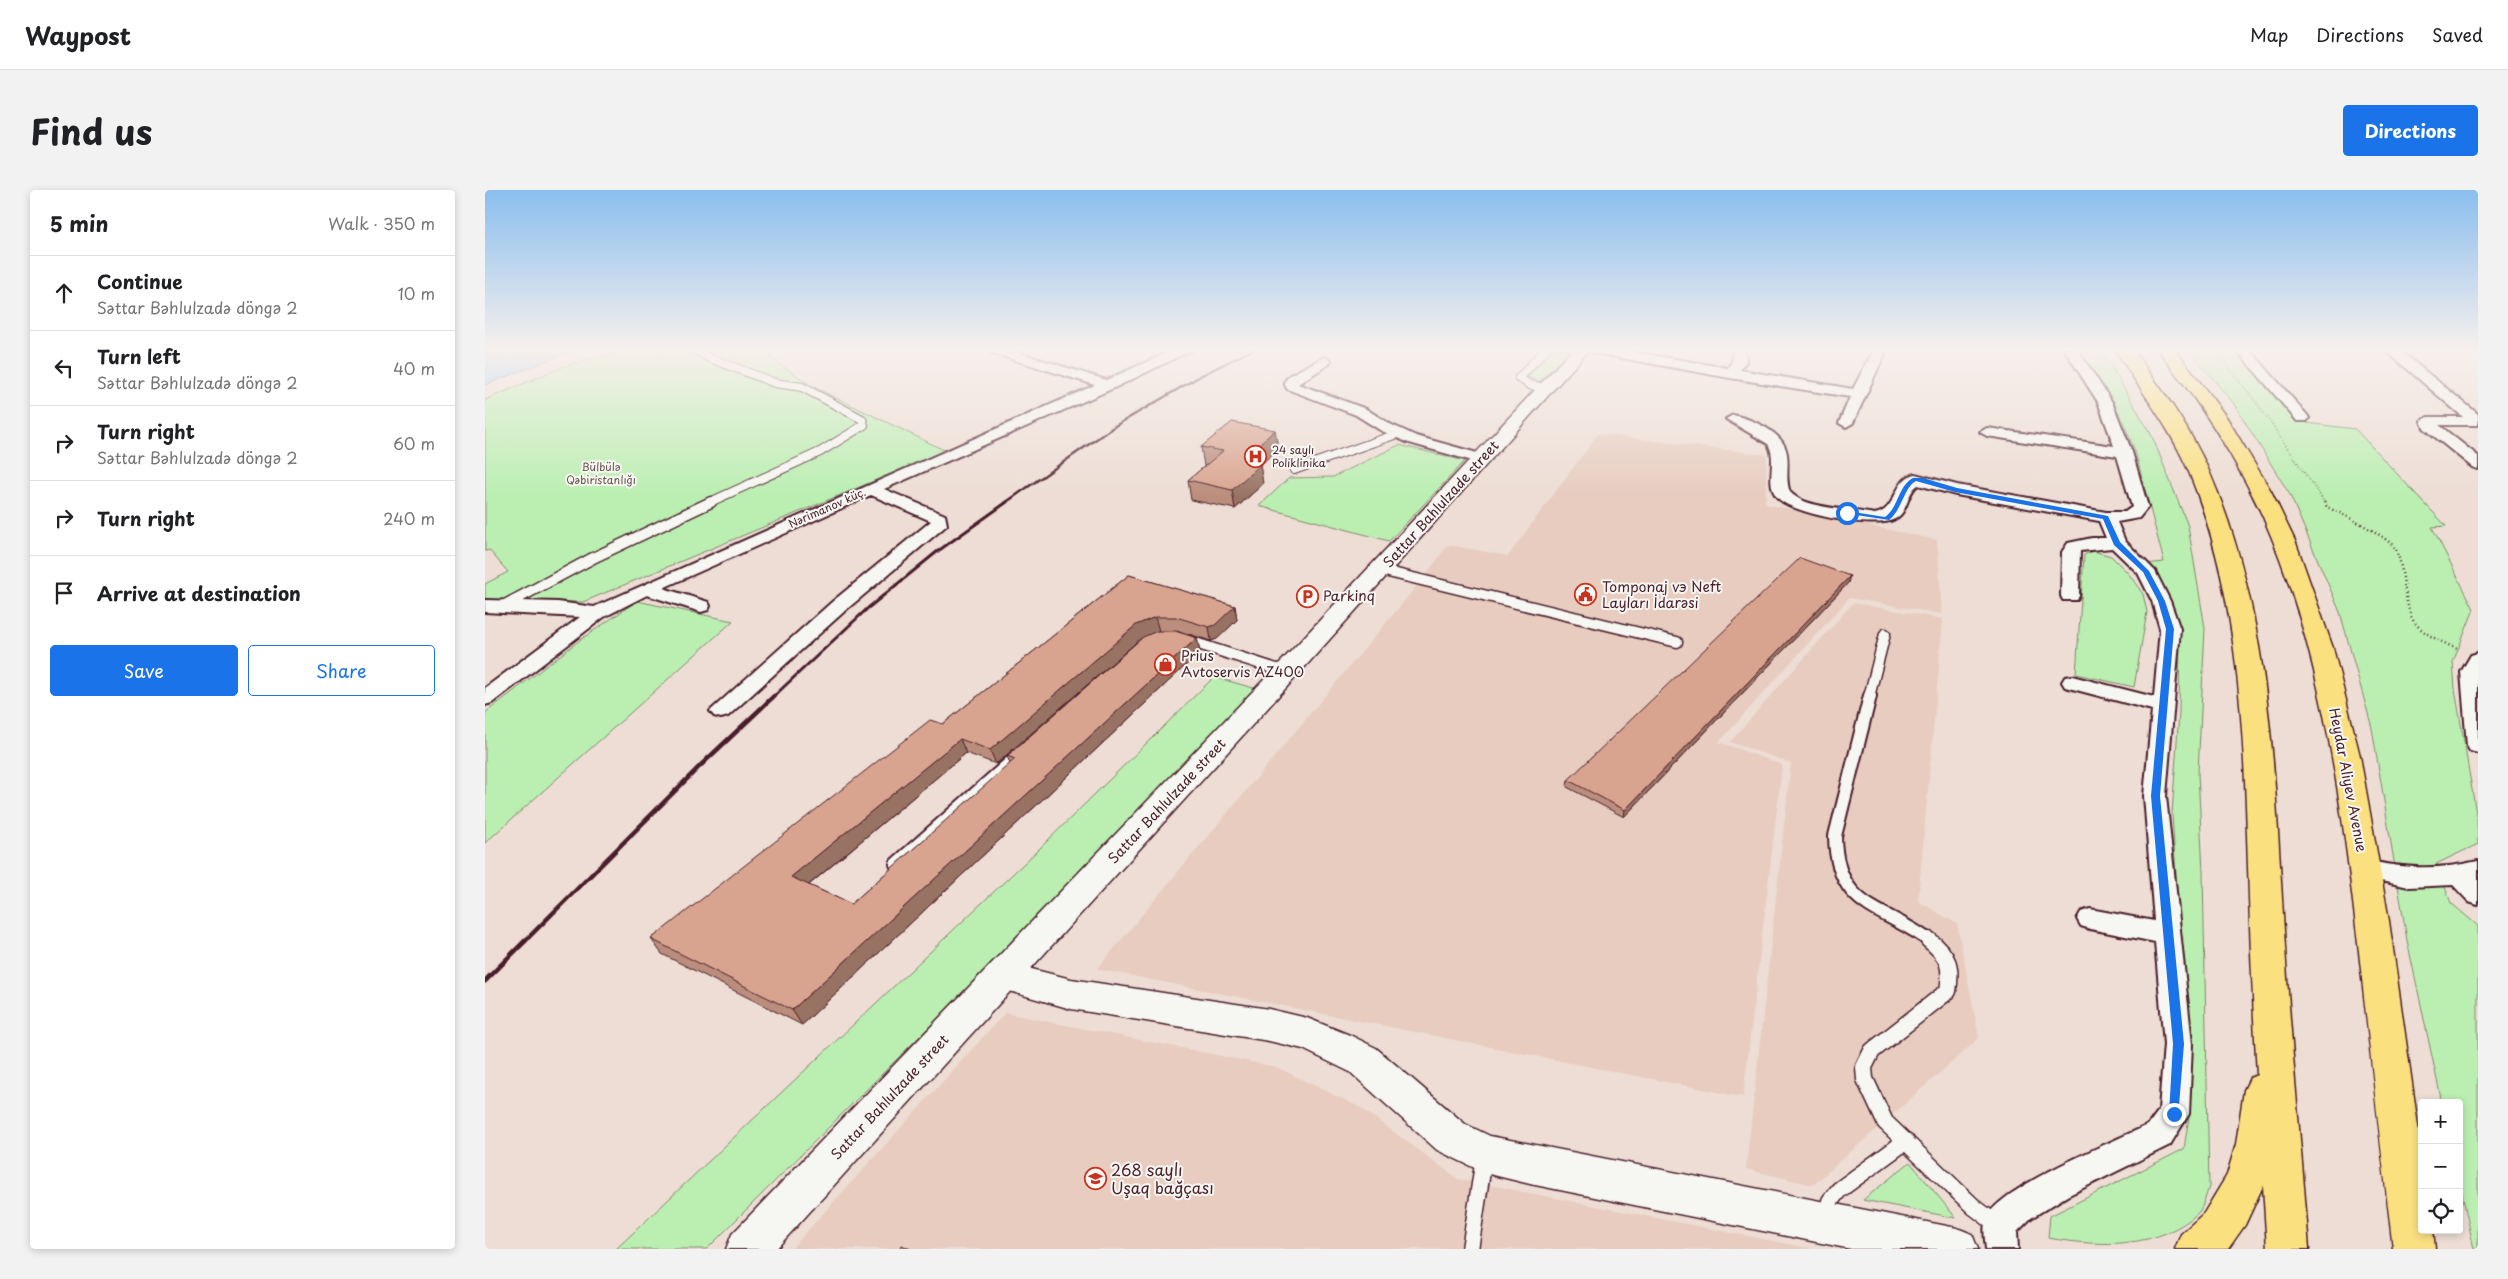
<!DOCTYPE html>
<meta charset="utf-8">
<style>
:root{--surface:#fff;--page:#f2f2f2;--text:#202124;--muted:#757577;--line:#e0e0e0;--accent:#1a73e8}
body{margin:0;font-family:"Playpen Sans",sans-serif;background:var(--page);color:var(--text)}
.controls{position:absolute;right:15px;bottom:15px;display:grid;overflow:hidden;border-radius:5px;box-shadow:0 2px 8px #0003}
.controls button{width:45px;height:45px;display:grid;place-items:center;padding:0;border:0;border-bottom:1px solid var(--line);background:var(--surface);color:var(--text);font:25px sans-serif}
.stop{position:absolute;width:15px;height:15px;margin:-11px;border:4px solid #1a73e8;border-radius:50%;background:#fff}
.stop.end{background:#1a73e8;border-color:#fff;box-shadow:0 1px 5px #0008}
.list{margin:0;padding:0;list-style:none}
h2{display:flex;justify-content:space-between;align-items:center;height:65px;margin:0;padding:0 20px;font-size:21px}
h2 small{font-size:16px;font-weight:400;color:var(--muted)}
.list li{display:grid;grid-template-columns:32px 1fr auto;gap:15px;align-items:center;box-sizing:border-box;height:75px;padding:0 20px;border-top:1px solid var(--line)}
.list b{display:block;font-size:19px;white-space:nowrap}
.list p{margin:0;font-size:16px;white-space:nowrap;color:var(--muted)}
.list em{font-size:16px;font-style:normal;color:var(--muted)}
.actions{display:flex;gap:10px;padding:15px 20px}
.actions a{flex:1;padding:11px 0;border:1px solid var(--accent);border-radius:5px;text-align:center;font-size:18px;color:var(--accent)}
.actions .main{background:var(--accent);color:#fff}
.icon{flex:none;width:28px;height:28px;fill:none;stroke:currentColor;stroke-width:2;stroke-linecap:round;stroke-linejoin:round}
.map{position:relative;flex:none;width:1993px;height:1059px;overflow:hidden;border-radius:5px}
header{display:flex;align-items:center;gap:30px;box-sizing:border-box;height:70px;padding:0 25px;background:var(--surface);border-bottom:1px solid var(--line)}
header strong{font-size:24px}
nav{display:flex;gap:28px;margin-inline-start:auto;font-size:18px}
.intro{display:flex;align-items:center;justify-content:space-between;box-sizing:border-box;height:120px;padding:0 30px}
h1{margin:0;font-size:35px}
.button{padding:12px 22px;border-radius:5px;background:var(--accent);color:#fff;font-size:18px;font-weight:700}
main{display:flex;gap:30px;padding:0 30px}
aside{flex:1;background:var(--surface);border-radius:5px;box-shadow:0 2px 8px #0003}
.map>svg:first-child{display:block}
.built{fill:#e7ccbf}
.green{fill:#baefb1;stroke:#82876e}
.water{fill:#9dcdf9;stroke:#7c87a7}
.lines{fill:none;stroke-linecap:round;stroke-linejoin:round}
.service-far3-casing{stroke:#4a1f2b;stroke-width:10}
.service-far2-casing{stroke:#4a1f2b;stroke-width:13}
.service-far1-casing{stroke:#4a1f2b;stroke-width:16}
.service-casing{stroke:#4a1f2b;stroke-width:19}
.minor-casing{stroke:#4a1f2b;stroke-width:4}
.tertiary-casing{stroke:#4a1f2b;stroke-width:3}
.secondary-casing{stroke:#4a1f2b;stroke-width:3}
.motorway-casing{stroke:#4a1f2b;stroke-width:3}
.path-far1{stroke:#4a1f2b;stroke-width:2;stroke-dasharray:0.5 2.5;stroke-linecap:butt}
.path{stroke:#4a1f2b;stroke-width:2.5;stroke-dasharray:1 3;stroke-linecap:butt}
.service-far3{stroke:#f6f6f2;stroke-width:8}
.service-far2{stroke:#f6f6f2;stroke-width:10}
.service-far1{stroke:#f6f6f2;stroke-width:12}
.service{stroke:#f6f6f2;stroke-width:16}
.minor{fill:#f6f6f2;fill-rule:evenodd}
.tertiary{fill:#f6f6f2;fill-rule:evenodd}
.secondary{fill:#f6f6f2;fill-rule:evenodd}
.motorway{fill:#fbe080;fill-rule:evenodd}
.rail-far3{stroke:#4a1f2b;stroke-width:2.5}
.rail-far2{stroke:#4a1f2b;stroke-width:3}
.rail-far1{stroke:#4a1f2b;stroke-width:4.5}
.rail{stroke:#4a1f2b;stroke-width:5}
.wall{fill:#bb8d7b;stroke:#4a1f2b;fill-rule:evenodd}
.shaded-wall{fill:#987364;stroke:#4a1f2b}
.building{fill:#d9a48f;stroke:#4a1f2b}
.route{fill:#1a73e8}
.labels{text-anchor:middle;stroke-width:4;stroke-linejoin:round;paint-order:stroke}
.far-poi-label{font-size:11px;fill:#4a1f2b;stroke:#f6f6f2;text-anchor:start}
.far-park-label{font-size:11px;fill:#66534c;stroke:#f6f6f2}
.far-street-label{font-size:11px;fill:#4a1f2b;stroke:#f6f6f2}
.street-label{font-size:14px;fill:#4a1f2b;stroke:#f6f6f2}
.poi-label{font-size:14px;fill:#4a1f2b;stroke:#f6f6f2;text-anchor:start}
.near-poi-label{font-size:16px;fill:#4a1f2b;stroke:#f6f6f2;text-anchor:start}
</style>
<header>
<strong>Waypost</strong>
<nav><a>Map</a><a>Directions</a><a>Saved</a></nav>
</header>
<div class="intro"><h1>Find us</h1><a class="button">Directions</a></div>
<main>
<aside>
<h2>5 min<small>Walk · 350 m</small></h2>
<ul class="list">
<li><svg class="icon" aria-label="ahead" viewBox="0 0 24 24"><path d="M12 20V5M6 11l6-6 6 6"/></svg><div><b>Continue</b><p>Səttar Bəhlulzadə döngə 2</p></div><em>10 m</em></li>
<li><svg class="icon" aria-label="left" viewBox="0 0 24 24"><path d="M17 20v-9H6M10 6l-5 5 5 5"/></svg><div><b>Turn left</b><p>Səttar Bəhlulzadə döngə 2</p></div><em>40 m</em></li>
<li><svg class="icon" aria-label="right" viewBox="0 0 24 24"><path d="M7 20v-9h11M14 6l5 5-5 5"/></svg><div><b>Turn right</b><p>Səttar Bəhlulzadə döngə 2</p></div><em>60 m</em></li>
<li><svg class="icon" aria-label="right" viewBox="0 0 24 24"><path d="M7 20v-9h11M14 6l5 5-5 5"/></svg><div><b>Turn right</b></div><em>240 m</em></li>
<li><svg class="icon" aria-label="arrive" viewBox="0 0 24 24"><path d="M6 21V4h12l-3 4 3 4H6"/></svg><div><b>Arrive at destination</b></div></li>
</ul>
<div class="actions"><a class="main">Save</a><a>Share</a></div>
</aside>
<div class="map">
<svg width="1993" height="1059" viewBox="0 0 1993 1059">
<rect width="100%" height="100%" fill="#edddd4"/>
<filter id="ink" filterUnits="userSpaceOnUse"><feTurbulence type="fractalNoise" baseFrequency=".02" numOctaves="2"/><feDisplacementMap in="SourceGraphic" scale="10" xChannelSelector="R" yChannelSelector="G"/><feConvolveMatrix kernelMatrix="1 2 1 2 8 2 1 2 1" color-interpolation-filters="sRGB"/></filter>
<g filter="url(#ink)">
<path class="built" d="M 1113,244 L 1282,265 L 1280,314 L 1452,350 L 1457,424 L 1364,408 L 1234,552 L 1297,575 L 1258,907 L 612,779 L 937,390 L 963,355 L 1023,366 Z
M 1368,413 L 1458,429 L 1433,711 L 1472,734 L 1494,848 L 1328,995 L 1261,979 L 1306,573 L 1245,552 Z
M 520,823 L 791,877 L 876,918 L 973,989 L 1328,1059 L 306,1059 Z"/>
<path class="green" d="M 136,159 L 288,159 L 286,168 L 327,196 L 461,261 L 98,412 L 0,410 L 0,394 L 23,382 L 4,360 L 0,361 L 0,210 L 77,177 Z
M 1069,159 L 1087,159 L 1054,191 L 1041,186 Z
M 1594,159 L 1616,159 L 1667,246 L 1703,336 L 1720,438 L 1713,583 L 1718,682 L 1724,997 C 1721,1005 1719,1015 1714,1022 C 1675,1059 1615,1057 1563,1048 L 1565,1026 L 1699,959 L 1704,927 L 1698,791 L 1687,624 L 1694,523 L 1695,443 L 1661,374 L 1679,372 L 1650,261 L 1635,224 Z
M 1703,159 L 1747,159 L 1808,226 L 1822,233 L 1870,239 L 1961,336 L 1947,337 L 1989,419 L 1968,472 L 1970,499 L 1992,629 L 1993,654 L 1951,674 L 1966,713 L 1993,736 L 1993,1059 L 1989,1059 L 1974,990 L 1974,913 L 1957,913 L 1922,750 L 1887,538 L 1855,422 L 1805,305 L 1749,214 Z
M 914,255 L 980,271 L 904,351 L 774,316 L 804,288 L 848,287 Z
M 1608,361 L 1626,366 L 1643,383 L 1658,404 L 1662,422 L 1649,497 L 1591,484 L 1599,365 Z
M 152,411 L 248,431 L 0,653 L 0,523 L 95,450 Z
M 729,487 L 772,499 L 454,827 L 222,1059 L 131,1059 L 553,660 Z
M 1425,972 L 1471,1028 L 1378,1010 Z"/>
<path class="water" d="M 0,159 L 93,159 L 0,195 Z"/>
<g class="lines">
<defs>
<path id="service-far3" d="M 210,159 L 222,167 L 290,193 L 317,197 L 377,229 L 379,235 L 335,262 L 223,313
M 1061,159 L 1034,188 L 1045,195 L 1061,198
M 122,161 L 129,159
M 809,280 L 912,244"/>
<path id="service-far2" d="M 895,380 L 1192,452
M 20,415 L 108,368 L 226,312
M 701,450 L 801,482
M 1384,507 L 1400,444"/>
<path id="service-far1" d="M 1385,506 L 1350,646 C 1351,721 1400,716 1446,752
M 411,674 L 535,564"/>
<path id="service" d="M 1444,750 C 1464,766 1467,777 1463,801 L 1387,861 L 1379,877 L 1380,889 L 1400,932 L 1489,1017 L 1513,1035
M 1343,1027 L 1345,1011 L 1354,1000 L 1421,951
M 985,1059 L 999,968"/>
<path id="minor" d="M 503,159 L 522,159 L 621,190 L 691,159 L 709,159 L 629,198 L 399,299 L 460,325 L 462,335 L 362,419 L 243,526 L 236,528 L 229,526 L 225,521 L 348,411 L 446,331 L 386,305 L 178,398 L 223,412 L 225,416 L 223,420 L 216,422 L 162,405 L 119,427 L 7,513 L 0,515 L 0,498 L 95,427 L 0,422 L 0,410 L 73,412 L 109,417 L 610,195 L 504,162 Z
M 1102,159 L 1131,159 L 1243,178 L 1247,171 L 1248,159 L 1260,159 L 1261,171 L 1255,180 L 1368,199 L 1389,159 L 1402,159 L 1368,233 L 1361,237 L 1354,233 L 1365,207 L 1245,188 L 1109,163 Z
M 1579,159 L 1592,159 L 1627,212 L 1647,262 L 1663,317 L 1654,328 L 1632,332 L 1640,351 L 1670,381 L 1685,411 L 1695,439 L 1681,606 L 1707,854 L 1704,924 L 1685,955 L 1582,1006 L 1546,1028 L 1532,1042 L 1533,1059 L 1501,1059 C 1500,1048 1497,1036 1503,1025 C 1523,994 1627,952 1663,935 L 1674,920 L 1679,854 L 1670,752 L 1605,739 L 1596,736 L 1592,729 L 1596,722 L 1605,719 L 1669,731 L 1659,606 L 1667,520 L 1580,497 L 1577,492 L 1580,487 L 1587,486 L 1669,507 L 1675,439 L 1667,411 L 1653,383 L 1627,358 L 1595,361 L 1594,406 L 1592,410 L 1578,410 L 1576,406 L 1577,362 L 1583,353 L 1607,348 L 1621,348 L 1614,331 L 1471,305 L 1433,295 C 1421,303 1424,322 1410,329 C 1391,340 1303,324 1291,306 C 1280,290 1293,270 1283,254 L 1241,229 L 1248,225 C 1267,229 1299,242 1302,264 C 1304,277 1300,290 1305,302 C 1320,319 1367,319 1389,324 C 1413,321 1407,290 1430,284 L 1472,295 L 1621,322 L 1640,322 L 1647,317 L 1632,266 L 1502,246 L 1495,242 L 1502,238 L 1629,256 L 1613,212 Z
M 1751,159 L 1764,159 L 1822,225 L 1824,228 L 1822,231 L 1812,231 Z
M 1899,159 L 1913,159 L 1993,224 L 1993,235 L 1954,235 L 1993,266 L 1993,279 L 1987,277 L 1939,238 L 1936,231 L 1943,227 L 1978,227 Z
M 839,167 L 846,171 L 844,174 L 813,194 L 881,219 L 905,234 L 931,246 L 1003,266 L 1006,269 L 998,274 L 921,252 L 895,240 L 871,225 L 802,199 L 799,192 L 805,185 Z
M 1993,463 L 1993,563 L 1985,561 L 1982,556 L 1976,482 L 1986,465 Z
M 1881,670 C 1920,679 1954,680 1993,671 L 1993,715 L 1984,712 L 1968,695 L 1924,697 L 1872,686 L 1869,679 L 1872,672 Z"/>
<path id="tertiary" d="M 519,772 L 586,789 L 784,819 L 822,828 L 867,846 L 891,858 L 980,934 L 1005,946 L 1472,1038 L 1487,1044 L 1493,1059 L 1366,1059 L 1045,994 L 1000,983 L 952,960 L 865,882 L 818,859 L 784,851 L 586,819 L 507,796 L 502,786 L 507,776 Z"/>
<path id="secondary" d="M 1088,159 L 1105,159 L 810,488 L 291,1059 L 241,1059 L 247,1044 L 792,476 Z"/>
<path id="motorway" d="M 1630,159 L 1647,159 C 1675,197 1705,237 1724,281 C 1787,426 1789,586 1799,741 C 1805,847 1816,953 1824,1059 L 1782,1059 L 1778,996 L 1760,1035 L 1743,1059 L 1690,1059 L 1696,1044 L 1719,1023 L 1742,985 L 1751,954 L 1759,900 L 1765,888 L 1772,885 C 1768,816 1765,746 1763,677 C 1759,543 1755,407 1704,282 C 1685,237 1655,200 1630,159 Z
M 1673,159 L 1690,159 L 1742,228 L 1786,301 L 1811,353 L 1848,458 L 1875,566 L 1904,731 L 1937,964 L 1937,1040 L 1948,1040 L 1950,1059 L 1908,1059 C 1896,960 1885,861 1874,762 C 1857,616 1838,463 1778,327 C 1759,286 1736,246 1709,208 C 1698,192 1684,176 1673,159 Z"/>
</defs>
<use href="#service-far3" class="service-far3-casing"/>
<use href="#service-far2" class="service-far2-casing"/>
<use href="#service-far1" class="service-far1-casing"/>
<use href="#service" class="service-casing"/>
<use href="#minor" class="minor-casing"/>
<use href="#tertiary" class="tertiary-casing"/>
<use href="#secondary" class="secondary-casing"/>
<use href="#motorway" class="motorway-casing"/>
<path class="path-far1" d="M 1007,159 L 1033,165
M 1729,159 L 1774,216 L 1840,313"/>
<path class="path" d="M 1839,312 L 1842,317 C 1857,324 1904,346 1911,360 C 1920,379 1919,422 1931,434 C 1941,446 1960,453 1974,460"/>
<use href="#service-far3" class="service-far3"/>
<use href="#service-far2" class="service-far2"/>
<use href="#service-far1" class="service-far1"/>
<use href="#service" class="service"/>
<use href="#minor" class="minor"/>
<use href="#tertiary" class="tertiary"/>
<use href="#secondary" class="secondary"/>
<use href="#motorway" class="motorway"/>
<path class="rail-far3" d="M 520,313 L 630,236 L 717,185 L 769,159"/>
<path class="rail-far2" d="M 288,507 L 383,418 L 453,361 L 522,312"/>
<path class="rail-far1" d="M 39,752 L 215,576 L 289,506"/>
<path class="rail" d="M 0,791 L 41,750"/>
</g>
<path class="wall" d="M 790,240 L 793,259 L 775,275 L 778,294 L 750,319 L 706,310 L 703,290 L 720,276 L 719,276 L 716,257 Z
M 644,385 L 750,416 L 752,430 L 732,449 L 726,451 L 694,441 L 691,441 L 712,448 L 715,462 L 317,835 L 177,764 L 166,749 L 458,534 ZM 657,448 L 522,566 L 525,574 L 366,714 L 324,695 L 481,563 L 511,574 Z
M 1363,393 L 1139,627 L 1082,597 L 1083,590 Z"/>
<path class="shaded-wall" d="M 790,240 L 793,259 L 773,277 L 775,275 L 778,294 L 750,319 L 747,300 L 762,272 L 764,263 Z
M 1365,386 L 1363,393 L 1139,627 L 1140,620 Z
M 750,416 L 752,430 L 732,449 L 726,451 L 724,437 Z
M 670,427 L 674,441 L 655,449 L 511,574 L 505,560 L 651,435 Z
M 712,448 L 715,462 L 317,835 L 307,820 Z
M 475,549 L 481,563 L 315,702 L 306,687 Z"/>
<path class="building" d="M 747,232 L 790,240 L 764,263 L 771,264 L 762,272 L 775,275 L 747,300 L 703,290 L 738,261 L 716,257 Z
M 1315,368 L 1365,386 L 1140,620 L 1083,590 Z
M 644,385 L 750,416 L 730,435 L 724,437 L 691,427 L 670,427 L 651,435 L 505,560 L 475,549 L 306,687 L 366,714 L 530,569 L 522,566 L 658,447 L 672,441 L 690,441 L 712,448 L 307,820 L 166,749 L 445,530 L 458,534 Z
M 417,1055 L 425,1059 L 414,1059 Z"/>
</g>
<linearGradient id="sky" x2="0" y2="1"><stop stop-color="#8abeef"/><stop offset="0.52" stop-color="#f7f0ec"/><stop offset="1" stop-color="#f7f0ec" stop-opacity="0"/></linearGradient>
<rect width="1993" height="307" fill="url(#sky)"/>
<path class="route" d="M 1428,288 L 1438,288 L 1472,298 L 1623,326 L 1635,352 L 1664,381 L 1680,411 L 1689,439 L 1675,606 L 1699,854 L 1693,928 L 1689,929 L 1684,924 L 1688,854 L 1666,606 L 1681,439 L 1673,411 L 1658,382 L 1629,355 L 1618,329 L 1470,302 L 1431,291 C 1419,297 1417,320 1404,330 L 1358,323 L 1362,321 L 1400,327 C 1414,317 1413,296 1428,288 Z"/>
<defs>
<symbol id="hospital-ring" viewBox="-11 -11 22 22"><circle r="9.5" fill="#f6f6f2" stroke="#c8321e" stroke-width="1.5"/><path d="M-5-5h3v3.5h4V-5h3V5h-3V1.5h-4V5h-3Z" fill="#c8321e"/></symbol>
<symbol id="civic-ring" viewBox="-11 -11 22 22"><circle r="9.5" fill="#f6f6f2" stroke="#c8321e" stroke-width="1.5"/><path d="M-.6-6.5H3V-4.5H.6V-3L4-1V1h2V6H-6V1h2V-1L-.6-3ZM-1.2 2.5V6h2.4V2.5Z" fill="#c8321e"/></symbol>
<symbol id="parking-ring" viewBox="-11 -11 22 22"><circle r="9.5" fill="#f6f6f2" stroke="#c8321e" stroke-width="1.5"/><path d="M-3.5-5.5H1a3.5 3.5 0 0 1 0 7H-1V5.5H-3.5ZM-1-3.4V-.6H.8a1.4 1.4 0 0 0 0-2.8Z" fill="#c8321e"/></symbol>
<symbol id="shop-ring" viewBox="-11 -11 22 22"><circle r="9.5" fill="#f6f6f2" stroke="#c8321e" stroke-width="1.5"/><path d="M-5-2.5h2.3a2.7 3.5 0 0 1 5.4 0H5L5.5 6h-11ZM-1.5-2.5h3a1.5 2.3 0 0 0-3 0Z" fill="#c8321e"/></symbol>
<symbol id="school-ring" viewBox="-11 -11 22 22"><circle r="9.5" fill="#f6f6f2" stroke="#c8321e" stroke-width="1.5"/><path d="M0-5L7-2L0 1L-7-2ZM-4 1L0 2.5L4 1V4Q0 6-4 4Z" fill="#c8321e"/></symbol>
</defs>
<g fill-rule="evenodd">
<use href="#hospital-ring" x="758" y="254" width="25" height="25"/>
<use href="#civic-ring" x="1088" y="392" width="25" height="25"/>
<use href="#parking-ring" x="810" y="394" width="25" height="25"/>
<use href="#shop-ring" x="668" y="462" width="25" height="25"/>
<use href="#school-ring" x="598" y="976" width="25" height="25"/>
</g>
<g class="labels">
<g class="far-poi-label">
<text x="787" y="264">24 saylı<tspan x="787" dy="13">Poliklinika</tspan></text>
</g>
<g class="far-park-label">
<text x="116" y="281">Bülbülə<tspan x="116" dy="13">Qəbiristanlığı</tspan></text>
</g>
<g class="far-street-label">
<text transform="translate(342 318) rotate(-24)" y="4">Nərimanov küç.</text>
</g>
<g class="street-label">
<text transform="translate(956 314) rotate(-48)" y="5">Sattar Bahlulzade street</text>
<text transform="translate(1863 590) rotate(79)" y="5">Heydar Aliyev Avenue</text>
<text transform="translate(682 611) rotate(-47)" y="5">Sattar Bahlulzade street</text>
<text transform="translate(405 907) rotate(-47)" y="5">Sattar Bahlulzade street</text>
</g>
<g class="poi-label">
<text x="1117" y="402">Tomponaj vэ Neft<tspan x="1117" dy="16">Layları İdarəsi</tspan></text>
<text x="838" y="411">Parkinq</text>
<text x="696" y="471">Prius<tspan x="696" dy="16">Avtoservis AZ400</tspan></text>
</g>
<g class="near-poi-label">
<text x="626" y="986">268 saylı<tspan x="626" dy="18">Uşaq bağçası</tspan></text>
</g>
</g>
</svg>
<div class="controls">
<button>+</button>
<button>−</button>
<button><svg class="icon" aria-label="locate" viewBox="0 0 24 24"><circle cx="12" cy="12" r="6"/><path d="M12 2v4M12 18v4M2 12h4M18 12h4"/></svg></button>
</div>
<div class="stop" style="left:1362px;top:323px"></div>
<div class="stop end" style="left:1689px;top:924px"></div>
</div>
</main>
